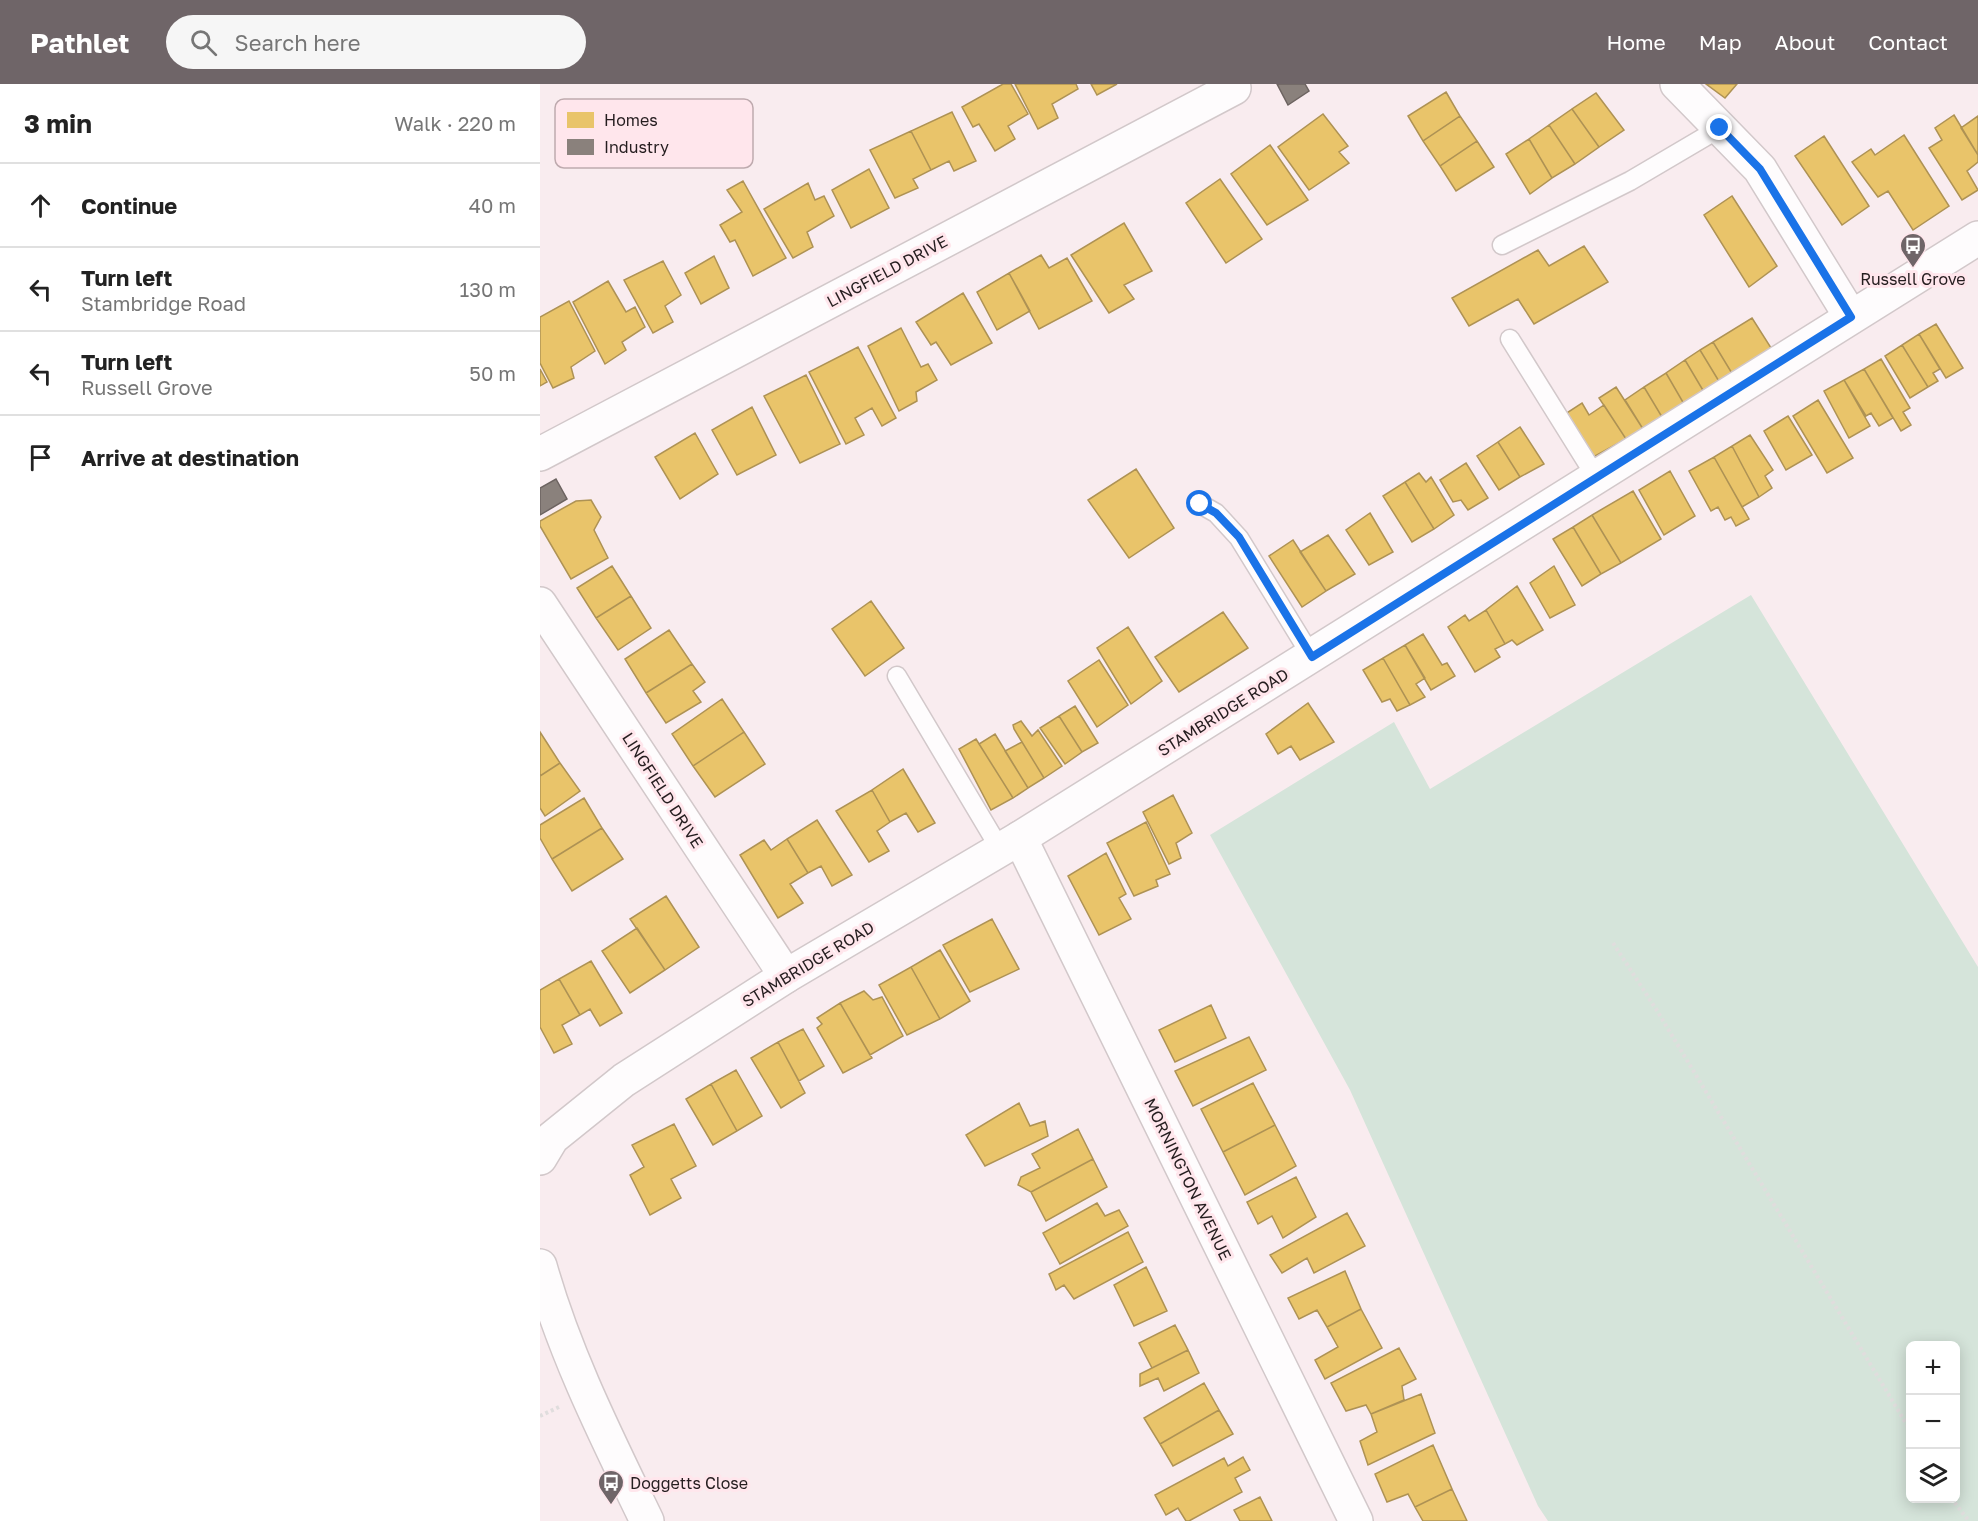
<!DOCTYPE html>
<meta charset="utf-8">
<style>
:root{--surface:#fff;--page:#f6f6f6;--text:#222;--muted:#767676;--line:#e0e0e0;--accent:#6f6568}
body{margin:0;font-family:"Golos Text",sans-serif;background:var(--page);color:var(--text)}
.controls{position:absolute;right:18px;bottom:18px;display:grid;overflow:hidden;border-radius:9px;box-shadow:0 3px 15px #0003}
.controls button{width:54px;height:54px;display:grid;place-items:center;padding:0;border:0;border-bottom:2px solid var(--line);background:var(--surface);color:var(--text);font:30px sans-serif}
.stop{position:absolute;width:18px;height:18px;margin:-14px;border:4px solid #1a73e8;border-radius:50%;background:#fff}
.stop.end{background:#1a73e8;border-color:#fff;box-shadow:0 2px 6px #0008}
.list{margin:0;padding:0;list-style:none}
h2{display:flex;justify-content:space-between;align-items:center;height:78px;margin:0;padding:0 24px;font-size:26px}
h2 small{font-size:20px;font-weight:400;color:var(--muted)}
.list li{display:grid;grid-template-columns:39px 1fr auto;gap:18px;align-items:center;box-sizing:border-box;height:84px;padding:0 24px;border-top:2px solid var(--line)}
.list b{display:block;font-size:22px;white-space:nowrap}
.list p{margin:0;font-size:20px;white-space:nowrap;color:var(--muted)}
.list em{font-size:20px;font-style:normal;color:var(--muted)}
.icon{flex:none;width:33px;height:33px;fill:none;stroke:currentColor;stroke-width:2;stroke-linecap:round;stroke-linejoin:round}
.map{position:relative;flex:none;width:1438px;height:1437px;overflow:hidden}
header{display:flex;align-items:center;gap:36px;box-sizing:border-box;height:84px;padding:0 30px;background:var(--accent);color:#fff}
header strong{font-size:28px}
nav{display:flex;gap:33px;margin-inline-start:auto;font-size:21px}
.search{width:420px;height:54px;background:var(--page);display:flex;align-items:center;gap:15px;box-sizing:border-box;padding:0 21px;border-radius:33px;color:var(--muted);font-size:22px}
main{display:flex}
aside{flex:1;background:var(--surface)}
.map>svg:first-child{display:block}
.green{fill:#d5e4da;fill-rule:evenodd}
.homes{fill:#e9c46a;stroke:#ae9254;stroke-width:1.5}
.industry{fill:#8a817c;stroke:#6c6360;stroke-width:1.5}
.lines{fill:none;stroke-linecap:round;stroke-linejoin:round}
.lane-casing{stroke:#d2c8ca;stroke-width:21}
.street-casing{stroke:#d2c8ca;stroke-width:36}
.secondary-casing{stroke:#d2c8ca;stroke-width:36}
.path{stroke:#e0dddd;stroke-width:4;stroke-dasharray:3 3;stroke-linecap:butt}
.lane{stroke:#fefcfd;stroke-width:18}
.street{stroke:#fefcfd;stroke-width:33}
.secondary{stroke:#fefcfd;stroke-width:33}
.route{stroke:#1a73e8;stroke-width:8}
.labels{text-anchor:middle;stroke-width:6;stroke-linejoin:round;paint-order:stroke}
.street-label{font-size:16px;fill:#251d1f;stroke:#ffe6ec}
.poi-label{font-size:16px;fill:#251d1f;stroke:#ffe6ec}
.key{fill:#ffe6ec;stroke:#beaaae;stroke-width:1.5}
.key-label{font-size:16px;fill:#251d1f}
</style>
<header>
<strong>Pathlet</strong>
<div class="search"><svg class="icon" aria-label="search" viewBox="0 0 24 24"><circle cx="10" cy="10" r="6"/><path d="M15 15l6 6"/></svg>Search here</div>
<nav><a>Home</a><a>Map</a><a>About</a><a>Contact</a></nav>
</header>
<main>
<aside>
<h2>3 min<small>Walk · 220 m</small></h2>
<ul class="list">
<li><svg class="icon" aria-label="ahead" viewBox="0 0 24 24"><path d="M12 20V5M6 11l6-6 6 6"/></svg><div><b>Continue</b></div><em>40 m</em></li>
<li><svg class="icon" aria-label="left" viewBox="0 0 24 24"><path d="M17 20v-9H6M10 6l-5 5 5 5"/></svg><div><b>Turn left</b><p>Stambridge Road</p></div><em>130 m</em></li>
<li><svg class="icon" aria-label="left" viewBox="0 0 24 24"><path d="M17 20v-9H6M10 6l-5 5 5 5"/></svg><div><b>Turn left</b><p>Russell Grove</p></div><em>50 m</em></li>
<li><svg class="icon" aria-label="arrive" viewBox="0 0 24 24"><path d="M6 21V4h12l-3 4 3 4H6"/></svg><div><b>Arrive at destination</b></div></li>
</ul>
</aside>
<div class="map">
<svg width="1438" height="1437" viewBox="0 0 1438 1437">
<rect width="100%" height="100%" fill="#f9ecef"/>
<path class="green" d="M 1211,511 L 1438,883 L 1438,1437 L 1008,1437 L 998,1422 L 810,1006 L 670,751 L 854,638 L 890,705 ZM 1370,1262 L 1416,1262 L 1416,1414 L 1370,1414 Z"/>
<path class="homes" d="M 463,0 L 471,0 L 488,30 L 468,42 L 475,55 L 455,67 L 439,40 L 433,43 L 422,23 Z
M 475,0 L 536,0 L 538,5 L 512,20 L 518,34 L 498,45 Z
M 551,0 L 577,0 L 557,11 Z
M 1166,0 L 1197,0 L 1185,14 Z
M 906,8 L 920,32 L 883,57 L 868,32 Z
M 1056,9 L 1084,46 L 1059,63 L 1032,25 Z
M 1032,25 L 1059,63 L 1035,80 L 1009,41 Z
M 412,28 L 436,77 L 414,87 L 409,77 L 391,86 L 371,47 Z
M 783,30 L 808,62 L 799,68 L 809,79 L 769,106 L 738,63 Z
M 1414,31 L 1438,71 L 1438,78 L 1427,87 L 1438,106 L 1422,116 L 1389,64 L 1402,56 L 1395,44 Z
M 920,32 L 937,57 L 900,82 L 883,57 Z
M 1438,32 L 1438,71 L 1421,44 Z
M 1009,41 L 1035,80 L 1012,94 L 989,55 Z
M 371,47 L 391,86 L 373,95 L 378,104 L 355,114 L 330,66 Z
M 1364,51 L 1409,122 L 1373,146 L 1348,107 L 1338,113 L 1312,78 L 1331,65 L 1335,71 Z
M 1284,52 L 1329,122 L 1302,141 L 1255,72 Z
M 989,55 L 1012,94 L 990,110 L 966,70 Z
M 937,57 L 954,83 L 916,107 L 900,82 Z
M 730,61 L 768,116 L 727,141 L 691,90 Z
M 329,85 L 349,124 L 311,144 L 292,106 Z
M 680,95 L 722,155 L 686,179 L 646,119 Z
M 203,97 L 246,174 L 213,192 L 195,156 L 190,158 L 180,141 L 202,128 L 187,106 Z
M 268,99 L 275,116 L 284,112 L 294,132 L 267,148 L 273,163 L 253,174 L 224,125 Z
M 1192,112 L 1237,182 L 1209,203 L 1164,131 Z
M 584,139 L 612,187 L 584,201 L 594,215 L 569,229 L 531,171 Z
M 1044,162 L 1068,198 L 994,240 L 978,215 L 929,242 L 912,214 L 998,166 L 1009,182 Z
M 501,171 L 509,184 L 527,174 L 552,217 L 499,245 L 469,189 Z
M 174,172 L 189,204 L 161,220 L 145,189 Z
M 123,177 L 141,211 L 125,222 L 133,238 L 113,249 L 84,196 Z
M 469,189 L 490,227 L 457,246 L 437,208 Z
M 68,197 L 86,228 L 95,223 L 105,243 L 82,258 L 86,266 L 65,280 L 33,218 Z
M 423,209 L 452,259 L 411,281 L 396,258 L 391,261 L 376,238 Z
M 29,217 L 55,267 L 31,283 L 34,294 L 13,304 L 0,279 L 0,233 Z
M 1212,234 L 1233,267 L 1193,291 L 1173,258 Z
M 1396,240 L 1423,284 L 1406,294 L 1379,250 Z
M 361,244 L 381,283 L 388,280 L 397,296 L 376,308 L 377,317 L 359,327 L 328,262 Z
M 1379,250 L 1400,285 L 1393,289 L 1398,297 L 1388,303 L 1362,261 Z
M 1173,258 L 1193,291 L 1180,299 L 1160,266 Z
M 1362,261 L 1388,303 L 1370,314 L 1345,272 Z
M 318,263 L 356,334 L 342,342 L 332,324 L 315,334 L 324,351 L 306,360 L 269,288 Z
M 1160,266 L 1180,299 L 1164,308 L 1145,276 Z
M 1341,275 L 1370,324 L 1363,328 L 1371,341 L 1361,347 L 1324,285 Z
M 1145,276 L 1164,308 L 1144,320 L 1126,289 Z
M 0,285 L 7,298 L 0,302 Z
M 1324,285 L 1353,334 L 1339,342 L 1331,329 L 1326,332 L 1304,296 Z
M 1126,289 L 1144,320 L 1122,333 L 1104,303 Z
M 266,291 L 300,360 L 260,379 L 224,312 Z
M 1304,296 L 1330,342 L 1309,354 L 1284,307 Z
M 1076,303 L 1103,345 L 1086,355 L 1059,314 Z
M 1104,303 L 1122,333 L 1103,345 L 1085,316 Z
M 1278,316 L 1313,374 L 1287,389 L 1253,332 Z
M 1042,319 L 1049,331 L 1064,321 L 1086,355 L 1046,377 L 1019,334 Z
M 212,323 L 236,371 L 197,391 L 172,346 Z
M 1248,332 L 1272,371 L 1246,386 L 1224,347 Z
M 980,343 L 1004,380 L 980,393 L 958,358 Z
M 155,349 L 178,390 L 140,415 L 115,373 Z
M 1210,351 L 1233,386 L 1225,392 L 1232,404 L 1219,413 L 1192,362 Z
M 958,358 L 980,393 L 959,406 L 937,372 Z
M 1192,362 L 1219,413 L 1202,423 L 1174,373 Z
M 1174,373 L 1209,435 L 1196,442 L 1191,433 L 1185,436 L 1178,423 L 1171,427 L 1149,387 Z
M 926,379 L 948,414 L 928,426 L 921,416 L 913,418 L 900,396 Z
M 596,385 L 634,444 L 589,474 L 548,416 Z
M 1130,387 L 1155,432 L 1124,451 L 1099,406 Z
M 879,389 L 886,398 L 891,393 L 914,431 L 894,445 L 865,398 Z
M 865,398 L 894,445 L 872,458 L 843,412 Z
M 1093,407 L 1121,455 L 1081,479 L 1052,431 Z
M 51,416 L 61,433 L 54,446 L 68,474 L 31,495 L 0,442 L 0,437 L 36,417 Z
M 830,429 L 853,468 L 829,481 L 806,446 Z
M 1052,431 L 1081,479 L 1061,490 L 1033,443 Z
M 1033,443 L 1061,490 L 1042,502 L 1013,455 Z
M 788,451 L 815,490 L 786,507 L 760,468 Z
M 753,456 L 786,507 L 762,523 L 729,472 Z
M 72,482 L 91,512 L 56,534 L 37,504 Z
M 1014,482 L 1035,521 L 1010,534 L 990,499 Z
M 977,502 L 1003,546 L 977,561 L 972,556 L 965,560 L 946,526 Z
M 91,512 L 111,544 L 78,566 L 56,534 Z
M 331,517 L 364,564 L 325,592 L 292,545 Z
M 946,526 L 965,560 L 955,565 L 960,573 L 935,588 L 908,543 L 925,531 L 929,537 Z
M 683,528 L 708,564 L 639,608 L 615,573 Z
M 588,543 L 622,597 L 591,620 L 557,564 Z
M 129,546 L 152,580 L 106,609 L 85,575 Z
M 883,550 L 902,581 L 907,579 L 915,592 L 891,606 L 865,561 Z
M 865,561 L 885,594 L 876,600 L 885,613 L 870,621 L 843,574 Z
M 843,574 L 870,621 L 857,627 L 850,615 L 842,618 L 823,586 Z
M 559,576 L 588,621 L 557,643 L 528,597 Z
M 152,580 L 165,598 L 153,607 L 161,618 L 126,639 L 106,609 Z
M 182,615 L 204,648 L 153,682 L 132,650 Z
M 768,619 L 794,658 L 760,676 L 751,662 L 738,670 L 726,650 Z
M 535,622 L 558,659 L 542,668 L 519,632 Z
M 519,632 L 542,668 L 525,680 L 500,644 Z
M 481,637 L 492,652 L 498,646 L 522,682 L 504,694 L 474,645 L 473,641 Z
M 0,648 L 20,679 L 0,692 Z
M 204,648 L 225,680 L 175,713 L 153,682 Z
M 455,650 L 488,704 L 473,714 L 439,660 Z
M 436,655 L 473,714 L 451,726 L 419,665 Z
M 482,658 L 504,694 L 488,704 L 465,667 Z
M 20,679 L 40,707 L 5,732 L 0,724 L 0,692 Z
M 363,685 L 395,739 L 378,748 L 366,729 L 350,738 L 332,706 Z
M 332,706 L 350,738 L 337,747 L 349,767 L 329,778 L 296,727 Z
M 633,711 L 652,749 L 636,759 L 641,774 L 629,780 L 603,728 Z
M 44,714 L 62,744 L 12,775 L 0,754 L 0,741 Z
M 277,736 L 312,791 L 292,802 L 281,782 L 268,789 L 247,755 Z
M 606,738 L 630,790 L 616,796 L 618,802 L 594,812 L 567,759 Z
M 62,744 L 83,775 L 32,807 L 12,775 Z
M 247,755 L 268,789 L 250,800 L 263,819 L 238,834 L 200,771 L 224,756 L 231,766 Z
M 566,769 L 586,810 L 579,814 L 591,835 L 559,851 L 528,792 Z
M 126,812 L 159,863 L 125,886 L 90,835 Z
M 452,835 L 479,885 L 430,908 L 403,861 Z
M 97,844 L 125,886 L 90,909 L 62,867 Z
M 400,866 L 430,917 L 400,935 L 371,883 Z
M 51,877 L 82,929 L 60,942 L 50,925 L 40,931 L 19,895 Z
M 371,883 L 400,935 L 367,951 L 339,901 Z
M 19,895 L 40,931 L 22,941 L 32,960 L 14,969 L 0,943 L 0,906 Z
M 324,907 L 333,916 L 342,913 L 363,952 L 330,971 L 300,919 Z
M 300,919 L 332,974 L 303,989 L 277,944 L 282,940 L 277,934 Z
M 671,921 L 686,954 L 635,978 L 619,946 Z
M 263,945 L 284,982 L 259,997 L 238,958 Z
M 709,953 L 726,986 L 653,1022 L 635,987 Z
M 238,958 L 265,1009 L 241,1024 L 211,974 Z
M 196,986 L 222,1032 L 197,1047 L 171,1000 Z
M 713,999 L 735,1041 L 683,1068 L 661,1025 Z
M 171,1000 L 197,1047 L 173,1061 L 146,1015 Z
M 479,1019 L 490,1042 L 505,1037 L 508,1052 L 445,1082 L 426,1051 Z
M 134,1040 L 156,1082 L 131,1095 L 141,1114 L 110,1131 L 90,1091 L 104,1083 L 92,1061 Z
M 735,1041 L 756,1082 L 705,1111 L 683,1068 Z
M 538,1045 L 553,1075 L 491,1108 L 478,1101 L 481,1093 L 500,1084 L 492,1070 Z
M 553,1075 L 567,1103 L 506,1137 L 491,1108 Z
M 756,1093 L 776,1133 L 743,1154 L 732,1132 L 718,1140 L 707,1118 Z
M 557,1119 L 565,1132 L 579,1126 L 588,1142 L 520,1180 L 503,1149 Z
M 807,1129 L 825,1162 L 774,1189 L 767,1174 L 742,1189 L 730,1171 Z
M 588,1148 L 603,1178 L 534,1215 L 524,1201 L 516,1206 L 509,1190 Z
M 606,1183 L 627,1227 L 594,1242 L 574,1201 Z
M 805,1187 L 821,1225 L 787,1243 L 777,1226 L 759,1235 L 748,1214 Z
M 821,1225 L 842,1264 L 785,1295 L 775,1276 L 798,1263 L 787,1243 Z
M 635,1241 L 648,1266 L 612,1284 L 599,1259 Z
M 859,1264 L 876,1295 L 862,1302 L 864,1316 L 831,1330 L 826,1321 L 806,1327 L 791,1299 Z
M 648,1266 L 659,1289 L 624,1307 L 618,1294 L 600,1302 L 600,1290 Z
M 664,1299 L 679,1326 L 620,1360 L 604,1334 Z
M 881,1310 L 895,1349 L 828,1381 L 820,1357 L 837,1348 L 831,1330 Z
M 679,1326 L 693,1350 L 633,1382 L 620,1360 Z
M 893,1361 L 912,1405 L 875,1423 L 868,1410 L 847,1418 L 835,1390 Z
M 703,1373 L 710,1386 L 695,1394 L 702,1408 L 649,1437 L 646,1437 L 638,1424 L 626,1431 L 615,1411 L 684,1374 L 688,1382 Z
M 912,1405 L 927,1437 L 883,1437 L 875,1423 Z
M 720,1413 L 732,1437 L 700,1437 L 694,1426 Z"/>
<path class="industry" d="M 737,0 L 765,0 L 769,7 L 748,21 Z
M 16,395 L 27,415 L 0,431 L 0,404 Z"/>
<g class="lines">
<defs>
<path id="lane" d="M 962,161 L 1090,97 L 1180,44
M 970,255 L 1056,393
M 660,420 L 676,429 L 699,454 L 772,573
M 357,592 L 460,765"/>
<path id="street" d="M 1137,0 L 1220,85 L 1311,233
M 0,370 L 694,4
M 0,520 L 246,892
M 480,754 L 816,1437"/>
<path id="secondary" d="M 0,1074 L 12,1054 L 84,996 L 246,892 L 480,754 L 1438,154
M 0,1182 C 25,1271 67,1354 107,1437"/>
</defs>
<use href="#lane" class="lane-casing"/>
<use href="#street" class="street-casing"/>
<use href="#secondary" class="secondary-casing"/>
<path class="path" d="M 1073,859 L 1116,925 L 1370,1346
M 0,1332 L 19,1323
M 1411,1414 L 1429,1437"/>
<use href="#lane" class="lane"/>
<use href="#street" class="street"/>
<use href="#secondary" class="secondary"/>
</g>
<g class="lines">
<path class="route" d="M 660,420 L 676,429 L 699,453 L 772,573 L 1311,233 L 1220,85 L 1180,44"/>
</g>
<defs>
<symbol id="bus-pin" viewBox="-11 -11 22 30"><path d="M0 17L-7.5 6A9.5 9.5 0 1 1 7.5 6Z" fill="#6f6568" stroke="#ffe6ec"/><path d="M-5-6H5V4H4V6H2V4H-2V6H-4V4H-5ZM-3.5-4V0h7V-4ZM-3.5 1.2v1.5H-2V1.2ZM2 1.2v1.5H3.5V1.2Z" fill="#fff"/></symbol>
</defs>
<g fill-rule="evenodd">
<use href="#bus-pin" x="1358" y="147" width="30" height="40"/>
<use href="#bus-pin" x="56" y="1384" width="30" height="40"/>
</g>
<g class="labels">
<g class="street-label">
<text transform="translate(347 187) rotate(-28)" y="6">LINGFIELD DRIVE</text>
<text transform="translate(683 628) rotate(-32)" y="6">STAMBRIDGE ROAD</text>
<text transform="translate(123 706) rotate(57)" y="6">LINGFIELD DRIVE</text>
<text transform="translate(268 880) rotate(-31)" y="6">STAMBRIDGE ROAD</text>
<text transform="translate(648 1095) rotate(64)" y="6">MORNINGTON AVENUE</text>
</g>
<g class="poi-label">
<text x="1373" y="201">Russell Grove</text>
<text x="90" y="1405" text-anchor="start">Doggetts Close</text>
</g>
</g>
<rect x="15" y="15" width="198" height="69" rx="9" class="key"/>
<rect x="27" y="28" width="27" height="16" fill="#e9c46a"/>
<rect x="27" y="55" width="27" height="16" fill="#8a817c"/>
<g class="key-label">
<text x="64" y="42">Homes</text>
<text x="64" y="69">Industry</text>
</g>
</svg>
<div class="controls">
<button>+</button>
<button>−</button>
<button><svg class="icon" aria-label="layers" viewBox="0 0 24 24"><path d="M12 4l9 5-9 5-9-5zM3 14l9 5 9-5"/></svg></button>
</div>
<div class="stop" style="left:660px;top:420px"></div>
<div class="stop end" style="left:1180px;top:44px"></div>
</div>
</main>
